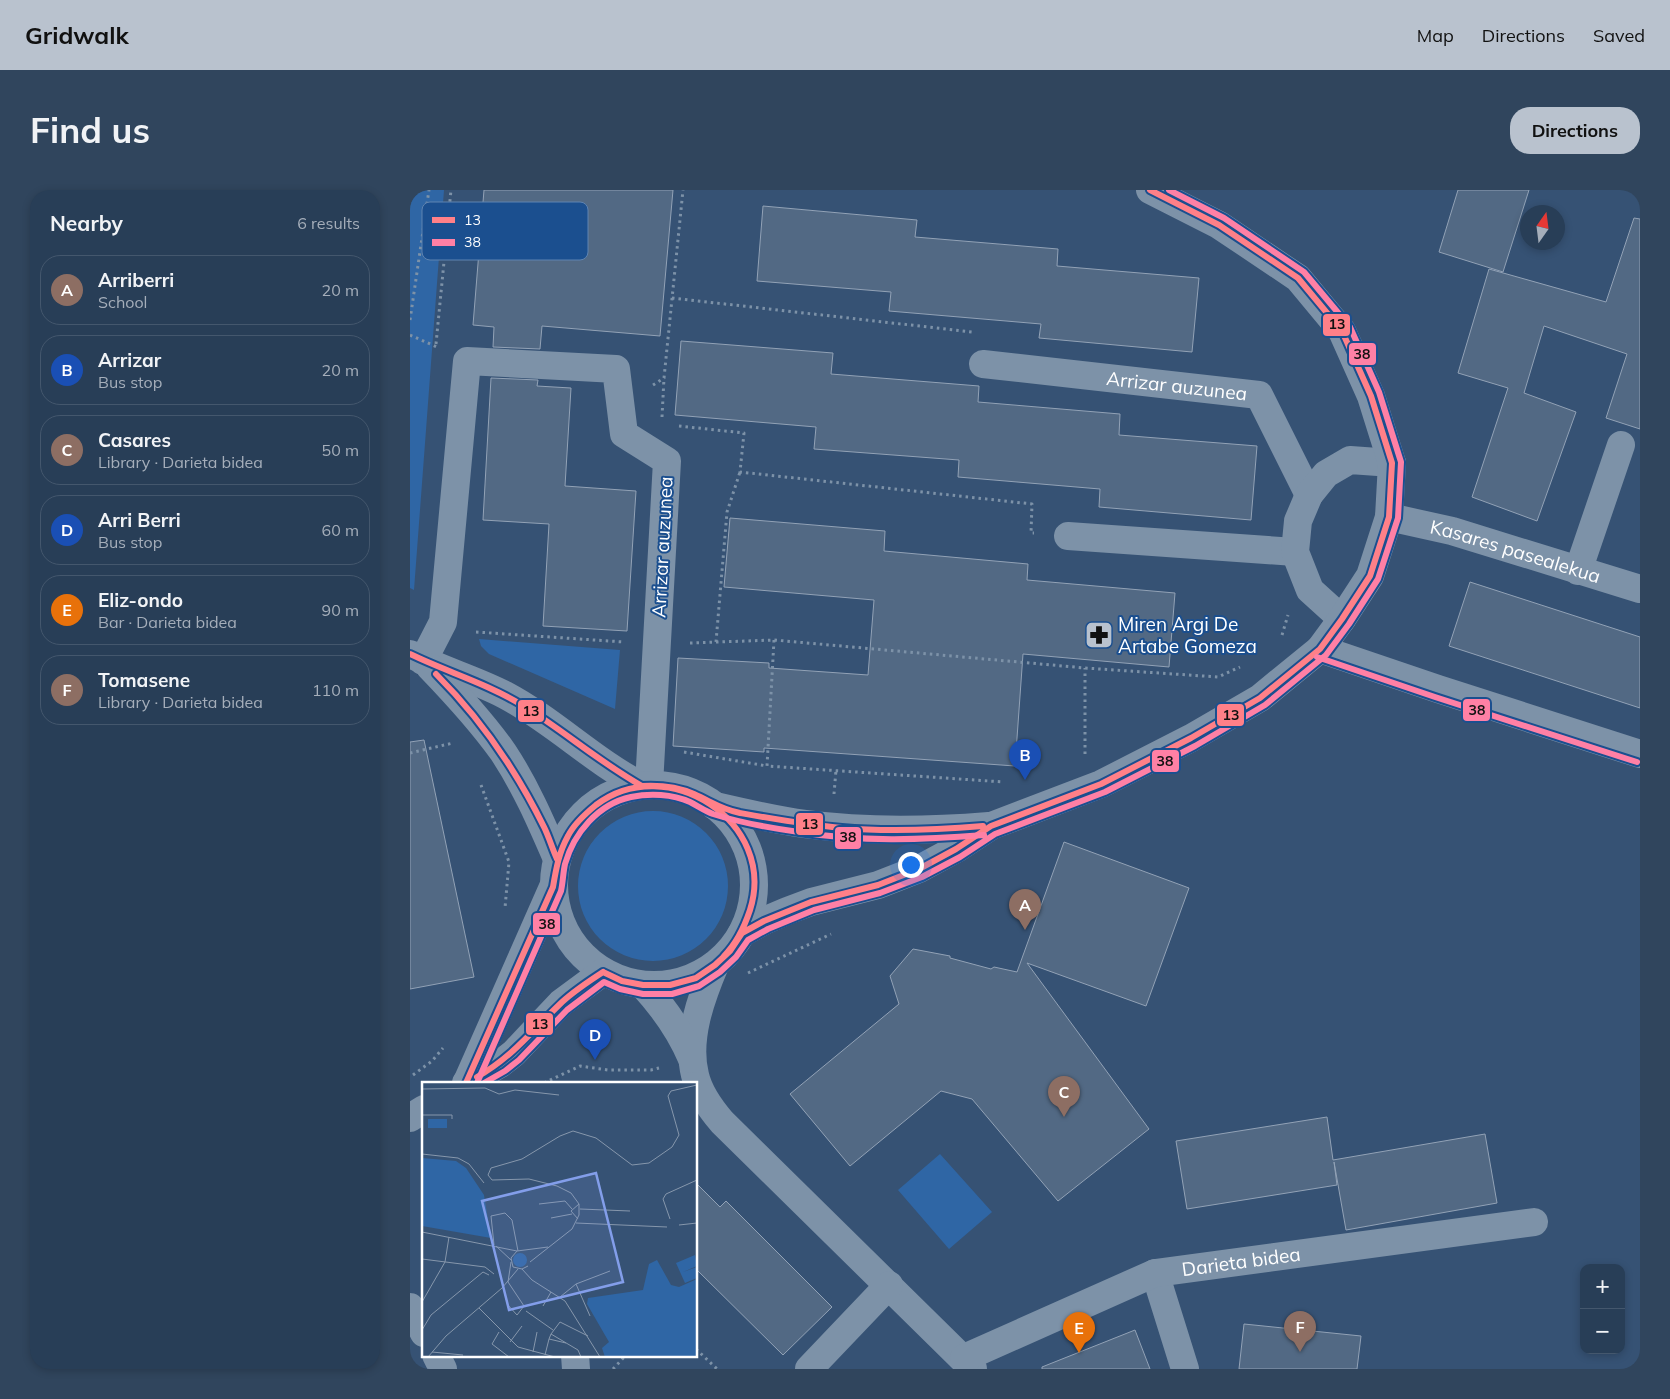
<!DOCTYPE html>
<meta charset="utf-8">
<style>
:root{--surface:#283e57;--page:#30455d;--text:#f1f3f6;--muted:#a5aeba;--line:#44576d;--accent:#b9c2ce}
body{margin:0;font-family:Mulish,sans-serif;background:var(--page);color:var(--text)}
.controls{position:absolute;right:15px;bottom:15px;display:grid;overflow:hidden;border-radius:10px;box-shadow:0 2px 8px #0003}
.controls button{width:45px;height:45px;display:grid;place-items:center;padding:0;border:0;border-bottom:1px solid var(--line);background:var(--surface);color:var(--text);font:25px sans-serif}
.compass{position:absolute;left:1110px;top:15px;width:45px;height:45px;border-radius:50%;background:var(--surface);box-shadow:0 2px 8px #0003;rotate:14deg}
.you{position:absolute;left:500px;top:674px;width:18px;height:18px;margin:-12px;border:4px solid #fff;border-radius:50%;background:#1a73e8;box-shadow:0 0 0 8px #1a73e833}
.badge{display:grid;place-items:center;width:32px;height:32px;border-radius:50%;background:var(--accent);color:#fff;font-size:16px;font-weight:700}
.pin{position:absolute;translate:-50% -41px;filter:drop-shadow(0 1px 2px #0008)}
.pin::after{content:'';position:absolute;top:26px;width:18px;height:15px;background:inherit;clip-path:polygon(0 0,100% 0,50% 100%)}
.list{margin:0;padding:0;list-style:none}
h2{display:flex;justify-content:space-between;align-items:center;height:65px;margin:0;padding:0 20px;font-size:21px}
h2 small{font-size:16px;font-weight:400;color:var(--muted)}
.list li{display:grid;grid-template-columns:32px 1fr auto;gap:15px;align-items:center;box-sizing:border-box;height:70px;margin:0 10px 10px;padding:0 10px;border:1px solid var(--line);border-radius:20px}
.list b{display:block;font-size:19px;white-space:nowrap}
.list p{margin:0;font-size:16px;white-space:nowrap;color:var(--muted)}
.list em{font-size:16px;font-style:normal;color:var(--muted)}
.map{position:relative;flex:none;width:1230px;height:1179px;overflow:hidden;border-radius:20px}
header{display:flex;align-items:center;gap:30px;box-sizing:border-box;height:70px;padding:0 25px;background:var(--accent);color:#111}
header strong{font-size:24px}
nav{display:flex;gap:28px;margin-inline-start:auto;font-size:18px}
.intro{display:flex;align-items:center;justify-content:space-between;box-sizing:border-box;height:120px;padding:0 30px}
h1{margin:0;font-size:35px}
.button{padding:12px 22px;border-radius:20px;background:var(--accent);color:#111;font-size:18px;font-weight:700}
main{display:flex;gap:30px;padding:0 30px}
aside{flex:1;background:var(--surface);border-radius:20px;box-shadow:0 2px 8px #0003}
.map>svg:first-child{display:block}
.green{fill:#2f66a5}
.building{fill:#526984;stroke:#92a2b6}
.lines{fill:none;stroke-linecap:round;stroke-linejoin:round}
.path{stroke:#7d92a8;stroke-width:3;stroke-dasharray:2.5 4;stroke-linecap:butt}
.minor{stroke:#7d92a8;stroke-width:28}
.bus-1-casing{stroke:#1b4f8f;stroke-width:10}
.bus-2-casing{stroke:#1b4f8f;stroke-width:10}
.bus-1{stroke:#ff8088;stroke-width:6}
.bus-2{stroke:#ff80a5;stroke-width:6}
.labels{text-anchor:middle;stroke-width:4;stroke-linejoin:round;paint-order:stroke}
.street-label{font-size:19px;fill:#fff;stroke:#1b4f8f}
.poi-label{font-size:19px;fill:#fff;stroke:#1b4f8f;text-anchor:start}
.inset-road{fill:none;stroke:#8697ac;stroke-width:1}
.view{fill:#839eea;fill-opacity:0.15;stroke:#839eea;stroke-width:2.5}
.inset-edge{fill:none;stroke:#fff;stroke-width:2.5}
.key{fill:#1b4f8f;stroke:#5f84b1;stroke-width:1}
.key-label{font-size:14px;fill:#fff}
.line-badge{stroke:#1b4f8f;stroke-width:2}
.pale-badge-label{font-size:14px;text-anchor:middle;font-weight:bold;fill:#111}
</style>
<header>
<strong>Gridwalk</strong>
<nav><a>Map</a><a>Directions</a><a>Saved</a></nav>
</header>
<div class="intro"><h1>Find us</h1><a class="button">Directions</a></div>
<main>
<aside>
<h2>Nearby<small>6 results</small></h2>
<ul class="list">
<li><span class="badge" style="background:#8d6e63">A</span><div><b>Arriberri</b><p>School</p></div><em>20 m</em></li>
<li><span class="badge" style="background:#1a4fb4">B</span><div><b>Arrizar</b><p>Bus stop</p></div><em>20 m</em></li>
<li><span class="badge" style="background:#8d6e63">C</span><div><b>Casares</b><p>Library · Darieta bidea</p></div><em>50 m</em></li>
<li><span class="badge" style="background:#1a4fb4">D</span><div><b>Arri Berri</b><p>Bus stop</p></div><em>60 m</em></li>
<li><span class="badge" style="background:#e8710a">E</span><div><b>Eliz-ondo</b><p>Bar · Darieta bidea</p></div><em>90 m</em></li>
<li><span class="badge" style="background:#8d6e63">F</span><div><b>Tomasene</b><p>Library · Darieta bidea</p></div><em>110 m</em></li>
</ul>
</aside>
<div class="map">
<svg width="1230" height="1179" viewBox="0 0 1230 1179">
<rect width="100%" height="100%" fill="#365274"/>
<path class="green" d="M 0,0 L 34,0 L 4,400 L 0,398 Z
M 69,449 L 210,460 L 205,519 L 79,464 L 71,456 Z
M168 696a75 75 0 1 1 150 0a75 75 0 1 1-150 0Z
M 530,964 L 582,1022 L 539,1059 L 488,1000 Z"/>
<path class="building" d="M 74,0 L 263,0 L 250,146 L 132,136 L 130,159 L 83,157 L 84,137 L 63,135 Z
M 1048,0 L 1119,0 L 1093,82 L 1029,62 Z
M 353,16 L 507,30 L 505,47 L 648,59 L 647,76 L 789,88 L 782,162 L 629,148 L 631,134 L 479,121 L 481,102 L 347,91 Z
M 1224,28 L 1230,29 L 1230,239 L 1196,228 L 1217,164 L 1134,136 L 1114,203 L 1166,222 L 1127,331 L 1062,307 L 1098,198 L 1048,183 L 1079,79 L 1196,112 Z
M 271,151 L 423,163 L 421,184 L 569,196 L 568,212 L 710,224 L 709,245 L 847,256 L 841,330 L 689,317 L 690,299 L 548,287 L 549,270 L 404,259 L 406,237 L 265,225 Z
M 81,188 L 128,190 L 127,196 L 161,198 L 155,296 L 226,301 L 217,441 L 133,436 L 139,334 L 73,330 Z
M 320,328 L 475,341 L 474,361 L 618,374 L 617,390 L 765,403 L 759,477 L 613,464 L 605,576 L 354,558 L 354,562 L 263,556 L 268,468 L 359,473 L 359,478 L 458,485 L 464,410 L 314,397 Z
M 1060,392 L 1230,447 L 1230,518 L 1039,456 Z
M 14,550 L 64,787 L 0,799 L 0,552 Z
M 654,652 L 779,698 L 736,816 L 617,773 L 739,939 L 648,1011 L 562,909 L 531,901 L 440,976 L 380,904 L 489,814 L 480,786 L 503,759 L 540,766 L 540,768 L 581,779 L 584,777 L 607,782 Z
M 917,927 L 923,970 L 1075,944 L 1087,1013 L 936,1040 L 924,972 L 927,995 L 777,1019 L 766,951 Z
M 286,993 L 310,1017 L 316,1011 L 422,1117 L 373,1165 L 286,1079 Z
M 834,1134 L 951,1146 L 947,1179 L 829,1179 Z
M 725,1140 L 740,1179 L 632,1179 L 632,1177 Z"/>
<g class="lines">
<path class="path" d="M 262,108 L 562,142
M 0,130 L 19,0
M 0,145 L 27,157
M 26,154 L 41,0
M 243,195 L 254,188 L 273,0
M 252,227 L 254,188
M 269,236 L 334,243 L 330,282 L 622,314 L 621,343 L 624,343
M 66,442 L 214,452
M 872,445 L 878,425
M 364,450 L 357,576 L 594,592
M 306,452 L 317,322 L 330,282
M 280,453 L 364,450 L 675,478 L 808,487 L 830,477
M 274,562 L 357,576
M 0,563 L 43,553
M 675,564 L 675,478
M 71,595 L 99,672 L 95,718
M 424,604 L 426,580
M 338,783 L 421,744
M 3,885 L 22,871 L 33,858
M 134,893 L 170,876 L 198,880 L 241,880 L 249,878
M 286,1159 L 307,1179
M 203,1179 L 216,1165"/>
<g class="minor">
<path id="s1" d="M 573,174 L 849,205 L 899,305"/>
<path id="s2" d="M 979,327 L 1042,341 L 1230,399"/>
<path d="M 658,346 L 885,362"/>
<path d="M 1168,381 L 1211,255"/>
<path d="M 932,429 L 900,400 L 885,362 L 888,331 L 899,305 L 916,284 L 940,270 L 982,273"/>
<path d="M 910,459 L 1028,499 L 1230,564"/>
<path d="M 0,464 C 31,480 64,489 95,505 C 144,531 183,571 232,596"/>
<path d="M 13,471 L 33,432 L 57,171 L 206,179 L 214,244 L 257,271 L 239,595"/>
<path d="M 20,477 C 46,504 71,531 93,562 C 115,595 131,632 147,669"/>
<circle cx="244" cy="695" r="100"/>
<path d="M 305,616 C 335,623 365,630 395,634 C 456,642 517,641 579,636"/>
<path d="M 332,743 L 354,731 L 377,721 L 401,712 L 468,695 L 509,679 L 546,659 L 581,636 L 691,594 L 781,548 L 850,508 L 910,459 L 932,429 L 960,386 L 979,327 L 982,273 L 961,206 L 932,141 L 888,88 L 809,35 L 740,0"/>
<path d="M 305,775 C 291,808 276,849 285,885 C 289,903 300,918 312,932 L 563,1179"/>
<path d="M 233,795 C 254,818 270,840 282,869"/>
<path d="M 57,892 L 143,697"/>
<path d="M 56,893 L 90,874 L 104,863 L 151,813 L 193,782"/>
<path d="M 0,928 L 14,919"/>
<path d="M 745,1083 L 775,1179"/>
<path d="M 0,1117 L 14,1143"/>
<path d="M 26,1165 L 33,1179"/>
<path d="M 165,1165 L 166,1179"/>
<path id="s3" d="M 554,1168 L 745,1083 L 1124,1032"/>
<path d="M 399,1179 L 479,1095"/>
</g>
<defs>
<path id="bus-1" d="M 0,464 C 37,482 76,493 112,515 C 153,540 189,572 232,596
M 26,484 C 71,529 106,580 134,637 C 139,647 142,658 147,669
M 232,596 C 250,595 268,597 284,604 C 302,612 310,619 330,623 C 364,629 397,635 432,638 C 479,642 526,640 573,636
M 193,782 L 212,791 L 233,795 L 260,795 L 286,788 L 305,775 L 320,761 L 332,743 L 354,731 L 401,712 L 468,695 L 509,679 L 546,659 L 581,636 L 691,594 L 781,548 L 850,508 L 910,459 L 932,429 L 960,386 L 979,327 L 982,273 L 961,206 L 932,141 L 888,88 L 809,35 L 740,0
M 67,887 C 102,867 121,842 149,815 C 162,802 178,792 193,782
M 56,893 L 143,697 C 146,679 149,662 158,646 C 164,634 175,624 186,615 C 257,561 368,632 340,720 C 334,738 327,753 314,766"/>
<path id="bus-2" d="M 907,467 L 1025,507 L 1227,572
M 67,893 L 151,701 C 153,692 153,683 155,674 C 164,643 188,614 221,607 C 240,603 262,604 280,612 C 288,616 295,621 303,624 C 331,633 360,638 389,642 C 450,652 512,650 574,645
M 74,893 L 95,881 L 109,870 L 157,820 L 194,792 L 210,799 L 233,804 L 262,804 L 289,796 L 310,782 L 326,767 L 338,750 L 358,739 L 404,720 L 470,703 L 512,687 L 550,667 L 585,644 L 695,602 L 785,556 L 855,515 L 916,465 L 939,434 L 968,389 L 988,328 L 991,272 L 969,202 L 940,137 L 894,82 L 814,28 L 759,0"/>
</defs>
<use href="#bus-1" class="bus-1-casing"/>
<use href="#bus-2" class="bus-2-casing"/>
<use href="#bus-1" class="bus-1"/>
<use href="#bus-2" class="bus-2"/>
</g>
<defs>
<symbol id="pharmacy-square" viewBox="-11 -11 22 22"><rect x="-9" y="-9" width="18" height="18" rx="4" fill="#b9c2ce" stroke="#1b4f8f"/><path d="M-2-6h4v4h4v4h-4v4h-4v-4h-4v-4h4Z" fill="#111"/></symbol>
</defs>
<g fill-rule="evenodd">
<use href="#pharmacy-square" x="673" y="429" width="32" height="32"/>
</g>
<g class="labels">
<g class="street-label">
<text dy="7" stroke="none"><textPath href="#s1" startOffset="195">Arrizar auzunea</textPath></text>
<text transform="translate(252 357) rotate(-87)" y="7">Arrizar auzunea</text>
<text dy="7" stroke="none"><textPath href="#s2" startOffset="131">Kasares pasealekua</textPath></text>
<text dy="7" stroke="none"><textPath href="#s3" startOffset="296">Darieta bidea</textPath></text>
</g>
<g class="poi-label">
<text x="708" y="441">Miren Argi De<tspan x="708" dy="22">Artabe Gomeza</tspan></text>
</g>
</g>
<g transform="translate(12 892)">
<rect width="275" height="275" fill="#365274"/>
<path d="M 6,37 L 25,37 L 25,46 L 6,46 ZM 0,76 L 34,79 L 44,86 L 62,113 L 69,156 L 0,144 ZM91 178a7 7 0 1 1 14 0a7 7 0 1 1-14 0ZM 273,173 L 275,184 L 261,190 L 275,185 L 275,196 L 263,201 L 254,181 ZM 235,178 L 249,203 L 257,205 L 275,197 L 275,275 L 183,275 L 180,266 L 187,260 L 165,222 L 166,216 L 221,208 L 227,182 Z" fill="#2f66a5"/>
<path class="inset-road" d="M 0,7 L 63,6 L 77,12 L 93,8 L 137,13M 0,33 L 30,33 L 30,37M 0,72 L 36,76 L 47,82 L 62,101M 117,122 L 143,119 L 150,127M 158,127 L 208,129M 129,136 L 150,132M 156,137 L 149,129 L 157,122M 248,137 L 241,117 L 244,112 L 275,98M 154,141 L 245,145M 257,143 L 275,141M 0,150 L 95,169 L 126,165M 72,163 L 69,134 L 83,131 L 90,138 L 96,169M 74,164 L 89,178M 95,169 L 89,176 L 91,185 L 100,187 L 106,184M 0,177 L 63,185 L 72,192M 108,180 L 150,147 L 157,133 L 157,122 L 149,111 L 135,104 L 107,97 L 70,98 L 66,93 L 69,86 L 100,77 L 138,54 L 151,49 L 174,56 L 210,83 L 227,81 L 250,65 L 257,53 L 246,14 L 249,9 L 275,3M 100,187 L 110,198 L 143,219 L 178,275M 86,200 L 89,180M 154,202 L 168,234M 138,215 L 154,202 L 188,189M 0,220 L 23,180 L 27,155M 85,222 L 95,233 L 102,224 L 86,200M 121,224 L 129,210M 57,226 L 96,265 L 133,275M 104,229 L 131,248M 0,248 L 9,233 L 61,190 L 67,193M 77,250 L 70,262 L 87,275M 129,252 L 138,240 L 166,254M 88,260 L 100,244M 144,261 L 127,257 L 129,252 L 156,268 L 159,275M 10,270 L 41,273M 111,270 L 115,250M 123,273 L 127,257M 6,275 L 24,254 L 80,206 L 96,187"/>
<path class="view" d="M 174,91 L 201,200 L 87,228 L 60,119 Z"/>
<rect width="275" height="275" class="inset-edge"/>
</g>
<rect x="12" y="12" width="166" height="58" rx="8" class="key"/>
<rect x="22" y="27" width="23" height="6" fill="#ff8088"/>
<rect x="22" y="49" width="23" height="7" fill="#ff80a5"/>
<g class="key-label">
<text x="54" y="35">13</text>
<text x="54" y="57">38</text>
</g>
<g class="line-badge">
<rect x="912" y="123" width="29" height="24" rx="5" fill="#ff8088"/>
<rect x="938" y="152" width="29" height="24" rx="5" fill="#ff80a5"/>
<rect x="1052" y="508" width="29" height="24" rx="5" fill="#ff80a5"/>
<rect x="107" y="509" width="28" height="24" rx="5" fill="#ff8088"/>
<rect x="806" y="513" width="29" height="24" rx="5" fill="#ff8088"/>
<rect x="741" y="559" width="29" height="24" rx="5" fill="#ff80a5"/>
<rect x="385" y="622" width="29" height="24" rx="5" fill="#ff8088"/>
<rect x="424" y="636" width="28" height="24" rx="5" fill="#ff80a5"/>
<rect x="122" y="722" width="29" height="24" rx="5" fill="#ff80a5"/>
<rect x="115" y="822" width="29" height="24" rx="5" fill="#ff8088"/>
</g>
<g class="pale-badge-label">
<text x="927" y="139">13</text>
<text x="952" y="169">38</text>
<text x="1067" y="525">38</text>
<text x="121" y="526">13</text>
<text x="821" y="530">13</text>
<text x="755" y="576">38</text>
<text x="400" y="639">13</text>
<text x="438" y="652">38</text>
<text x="137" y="739">38</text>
<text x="130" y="839">13</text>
</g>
</svg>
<div class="controls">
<button>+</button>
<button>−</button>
</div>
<svg class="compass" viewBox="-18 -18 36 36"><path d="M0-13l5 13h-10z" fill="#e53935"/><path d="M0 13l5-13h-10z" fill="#a5aeba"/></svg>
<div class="you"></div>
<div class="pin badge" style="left:615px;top:740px;background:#8d6e63">A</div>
<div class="pin badge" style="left:615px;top:590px;background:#1a4fb4">B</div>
<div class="pin badge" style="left:654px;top:927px;background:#8d6e63">C</div>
<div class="pin badge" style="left:185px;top:870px;background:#1a4fb4">D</div>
<div class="pin badge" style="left:669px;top:1163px;background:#e8710a">E</div>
<div class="pin badge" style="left:890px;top:1162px;background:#8d6e63">F</div>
</div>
</main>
